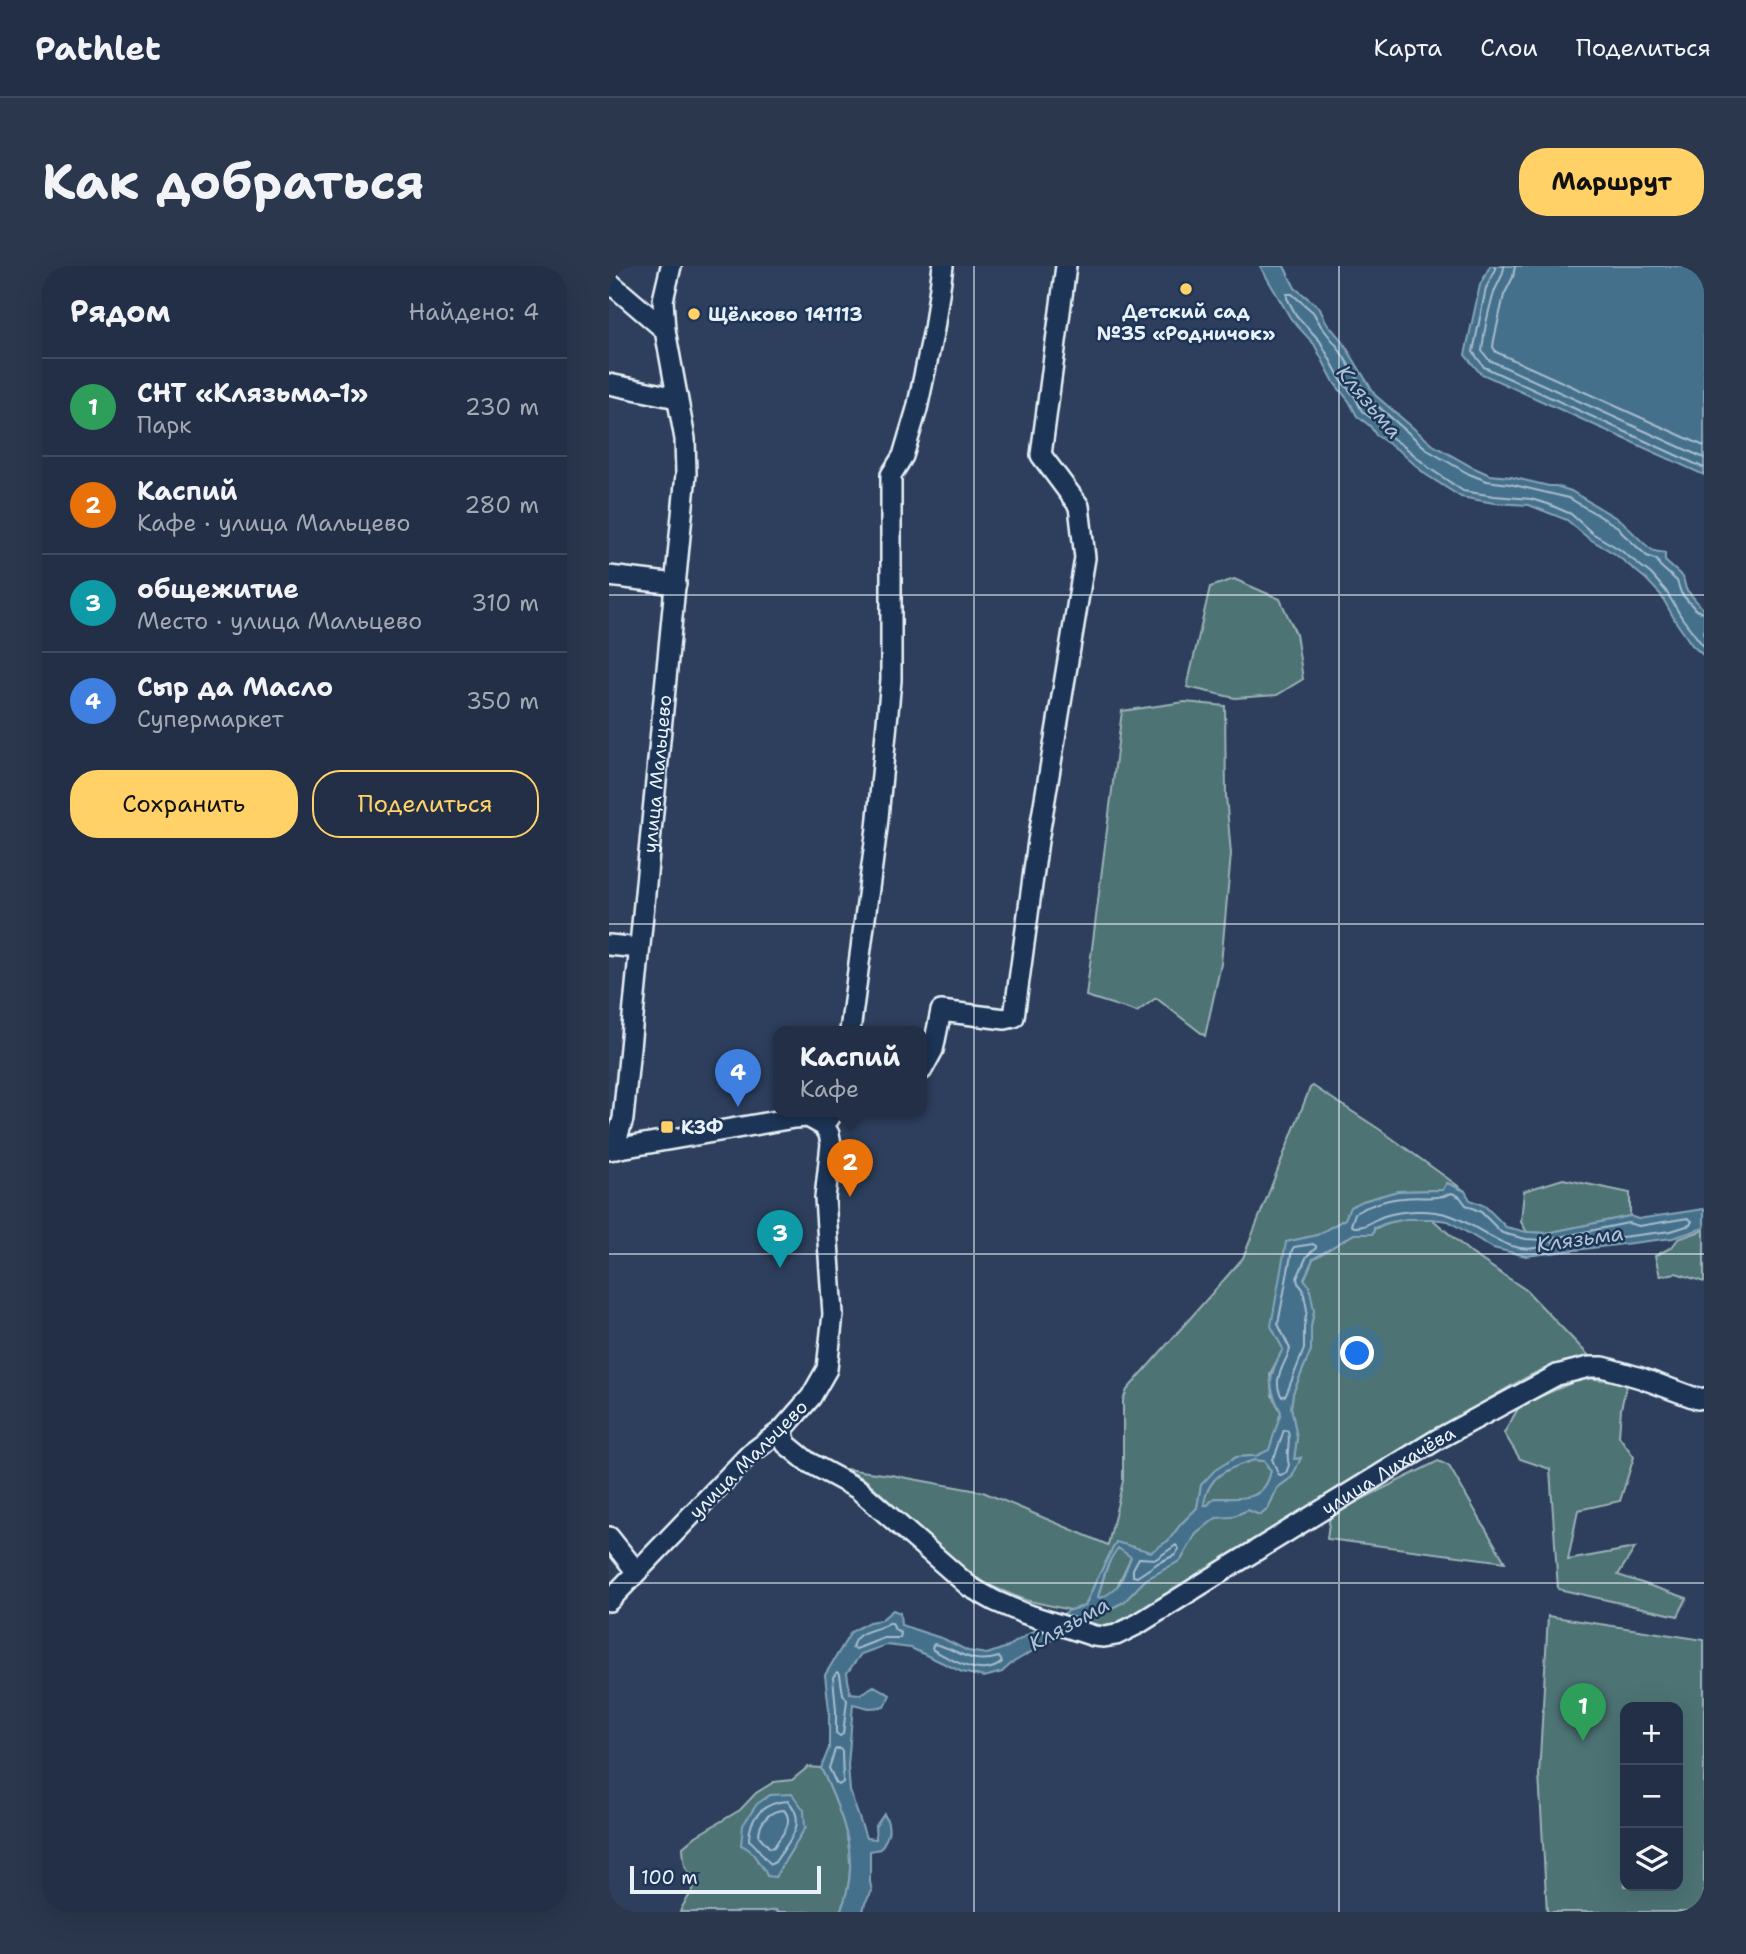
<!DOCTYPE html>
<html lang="ru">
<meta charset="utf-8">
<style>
:root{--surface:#222f46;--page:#2a374d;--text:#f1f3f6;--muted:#a2a9b3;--line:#3f4a5f;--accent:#ffd166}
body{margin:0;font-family:"Shantell Sans",sans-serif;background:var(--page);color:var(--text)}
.controls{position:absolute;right:21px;bottom:21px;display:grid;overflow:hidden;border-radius:14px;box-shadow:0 7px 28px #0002}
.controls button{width:63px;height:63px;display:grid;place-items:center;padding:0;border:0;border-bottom:2px solid var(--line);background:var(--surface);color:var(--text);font:35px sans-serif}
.scale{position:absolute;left:21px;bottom:18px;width:191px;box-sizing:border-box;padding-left:7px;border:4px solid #e8f1f8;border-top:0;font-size:19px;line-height:24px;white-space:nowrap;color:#e8f1f8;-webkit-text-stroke:5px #1d3557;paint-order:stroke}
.you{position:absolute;left:749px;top:1088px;width:24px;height:24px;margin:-18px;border:5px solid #fff;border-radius:50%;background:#1a73e8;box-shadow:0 0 0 10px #1a73e833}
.badge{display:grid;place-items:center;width:46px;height:46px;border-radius:50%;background:var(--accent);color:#fff;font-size:23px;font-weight:700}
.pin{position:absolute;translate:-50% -58px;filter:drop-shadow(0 2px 4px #0008)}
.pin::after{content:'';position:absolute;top:37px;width:24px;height:21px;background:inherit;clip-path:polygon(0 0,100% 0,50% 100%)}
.popup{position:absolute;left:164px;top:760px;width:154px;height:91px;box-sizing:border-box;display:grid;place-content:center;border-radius:14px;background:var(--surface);filter:drop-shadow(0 2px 5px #0005);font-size:23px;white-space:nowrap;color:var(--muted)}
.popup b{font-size:26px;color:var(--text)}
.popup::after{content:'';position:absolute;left:50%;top:100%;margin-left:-14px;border:14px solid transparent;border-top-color:var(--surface)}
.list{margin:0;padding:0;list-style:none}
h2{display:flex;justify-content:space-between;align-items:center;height:91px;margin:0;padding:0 28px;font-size:30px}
h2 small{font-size:23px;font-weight:400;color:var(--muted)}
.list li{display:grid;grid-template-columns:46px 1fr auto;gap:21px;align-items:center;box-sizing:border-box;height:98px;padding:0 28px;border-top:2px solid var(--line)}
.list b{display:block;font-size:26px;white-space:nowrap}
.list p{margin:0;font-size:23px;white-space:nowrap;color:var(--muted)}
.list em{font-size:23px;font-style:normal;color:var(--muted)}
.actions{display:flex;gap:14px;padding:21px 28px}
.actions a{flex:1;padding:16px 0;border:2px solid var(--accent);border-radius:28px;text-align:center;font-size:24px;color:var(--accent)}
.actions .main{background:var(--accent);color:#111}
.icon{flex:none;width:38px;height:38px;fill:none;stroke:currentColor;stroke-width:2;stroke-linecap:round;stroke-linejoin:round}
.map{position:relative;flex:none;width:1095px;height:1646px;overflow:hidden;border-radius:28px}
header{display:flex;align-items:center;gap:42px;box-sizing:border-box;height:98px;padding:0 35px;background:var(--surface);border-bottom:2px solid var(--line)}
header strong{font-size:33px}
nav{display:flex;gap:38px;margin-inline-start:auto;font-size:24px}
.intro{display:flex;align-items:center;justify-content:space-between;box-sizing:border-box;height:168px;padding:0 42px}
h1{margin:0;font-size:49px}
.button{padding:18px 32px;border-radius:28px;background:var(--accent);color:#111;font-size:24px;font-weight:700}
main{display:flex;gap:42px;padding:0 42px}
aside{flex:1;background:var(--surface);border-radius:28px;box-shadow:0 7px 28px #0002}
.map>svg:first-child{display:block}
.green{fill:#4e7374;stroke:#9bb2b6;stroke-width:2;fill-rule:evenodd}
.water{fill:#45708c;stroke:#86a4b7;stroke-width:2;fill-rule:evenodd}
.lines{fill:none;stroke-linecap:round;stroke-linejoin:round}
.shore{stroke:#a7bdcd;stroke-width:2}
.minor-casing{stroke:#e8f1f8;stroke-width:24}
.minor{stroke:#1d3557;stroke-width:19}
.grid{fill:none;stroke:#e8f1f8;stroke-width:2;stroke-opacity:0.55}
.poi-dot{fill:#ffd166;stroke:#1d3557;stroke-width:2.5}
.labels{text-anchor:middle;stroke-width:5;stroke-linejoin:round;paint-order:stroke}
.poi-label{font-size:19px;font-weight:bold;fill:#e8f1f8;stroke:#1d3557;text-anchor:start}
.street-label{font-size:19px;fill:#e8f1f8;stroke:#1d3557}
.water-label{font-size:21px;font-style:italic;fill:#afc4d2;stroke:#1d3557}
</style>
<header>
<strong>Pathlet</strong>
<nav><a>Карта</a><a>Слои</a><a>Поделиться</a></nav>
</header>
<div class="intro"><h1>Как добраться</h1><a class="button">Маршрут</a></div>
<main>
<aside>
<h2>Рядом<small>Найдено: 4</small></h2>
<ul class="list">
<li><span class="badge" style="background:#2e9e5b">1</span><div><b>СНТ «Клязьма-1»</b><p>Парк</p></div><em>230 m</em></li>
<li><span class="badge" style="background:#e8710a">2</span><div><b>Каспий</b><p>Кафе · улица Мальцево</p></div><em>280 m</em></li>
<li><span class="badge" style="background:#0f9aa8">3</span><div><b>общежитие</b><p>Место · улица Мальцево</p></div><em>310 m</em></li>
<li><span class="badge" style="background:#3f7fe0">4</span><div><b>Сыр да Масло</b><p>Супермаркет</p></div><em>350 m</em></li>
</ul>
<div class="actions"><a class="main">Сохранить</a><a>Поделиться</a></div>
</aside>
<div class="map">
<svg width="1095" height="1646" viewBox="0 0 1095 1646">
<rect width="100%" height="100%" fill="#2d3f5d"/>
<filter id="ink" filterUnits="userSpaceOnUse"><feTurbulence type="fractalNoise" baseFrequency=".0143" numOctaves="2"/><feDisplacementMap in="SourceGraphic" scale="14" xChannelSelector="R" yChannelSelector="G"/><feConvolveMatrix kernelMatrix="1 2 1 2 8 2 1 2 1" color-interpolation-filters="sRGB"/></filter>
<g filter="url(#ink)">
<path class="green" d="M 625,313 L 671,333 L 687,368 L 694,413 L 668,429 L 626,432 L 578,421 L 601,321 Z
M 576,436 L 616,440 L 617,530 L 622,588 L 612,698 L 596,770 L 547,732 L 528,746 L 477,730 L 513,445 Z
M 704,820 L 770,863 L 856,925 L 838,917 L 834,924 L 789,925 L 754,935 L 736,953 L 708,969 L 677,976 L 674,1083 L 661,1108 L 663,1129 L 672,1146 L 661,1185 L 648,1190 L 627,1191 L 592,1219 L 588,1242 L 572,1258 L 560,1274 L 542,1287 L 507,1277 L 488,1313 L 476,1340 L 461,1344 L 416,1334 L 365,1313 L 256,1213 L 236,1203 L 282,1209 L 374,1226 L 499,1279 L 514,1215 L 514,1134 L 518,1124 L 634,992 L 701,822 Z
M 954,913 L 1021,927 L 1021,950 L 938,967 L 918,966 L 912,956 L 915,925 Z
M 797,953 L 823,953 L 862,987 L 917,1024 L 981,1091 C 933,1095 892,1127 851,1150 C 738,1215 628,1288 517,1357 L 493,1360 L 476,1355 L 515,1336 L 536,1314 L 572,1294 L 587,1268 L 607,1251 L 622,1251 L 639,1244 L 651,1249 L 659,1243 L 668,1222 L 683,1211 L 691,1192 L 685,1194 L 688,1172 L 682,1141 L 684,1127 L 702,1084 L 702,1061 L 705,1044 L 695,1014 L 704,993 L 745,968 L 764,968 L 765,963 L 778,957 Z
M 1095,964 L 1095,1016 L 1067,1007 L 1051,1010 L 1046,990 L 1063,981 L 1069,973 Z
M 974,1112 L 1018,1116 L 1012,1143 L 1010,1170 L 1025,1191 L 1011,1235 L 969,1244 L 959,1294 L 1026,1282 L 1009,1309 L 1078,1332 L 1069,1350 L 949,1323 L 941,1203 L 911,1193 L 895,1167 L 911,1139 Z
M 645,1194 L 655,1195 L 662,1205 C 655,1237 632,1232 605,1232 L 599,1239 L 594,1239 C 600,1208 618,1202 645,1194 Z
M 829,1195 L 840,1200 L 896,1296 L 718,1273 L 721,1249 Z
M 509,1281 L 522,1291 L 506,1325 L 492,1333 L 489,1331 C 494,1313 498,1296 509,1281 Z
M 939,1350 L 1095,1374 L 1095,1646 L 938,1646 L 930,1509 ZM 1016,1441 L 1069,1441 L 1069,1620 L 1016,1620 Z
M 199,1501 L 212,1502 C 234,1549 254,1596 231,1646 L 168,1646 L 167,1644 L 155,1646 L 71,1646 C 76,1632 86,1627 88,1612 C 74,1606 75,1595 74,1581 L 87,1570 L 131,1544 L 147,1527 L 165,1516 L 183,1514 ZM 196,1562 L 166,1611 L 149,1596 L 145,1586 L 140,1582 Z"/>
<path class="water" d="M 651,0 L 675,0 L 686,22 L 710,41 L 717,56 L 734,76 L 766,129 L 824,179 L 863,201 L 881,209 L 902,211 L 940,220 L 947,220 L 962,225 L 1014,256 C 1017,260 1041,284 1045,285 C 1048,286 1052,286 1056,287 L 1056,295 L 1074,311 L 1077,323 L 1095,344 L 1095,390 L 1083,379 L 1067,356 L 1052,329 L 1037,313 L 1006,288 L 979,272 L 958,254 L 920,239 L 885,237 L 852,231 L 816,208 L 792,186 L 767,169 L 761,160 L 748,150 L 740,135 L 726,118 L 705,78 L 682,53 Z
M 881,0 L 1095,0 L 1095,209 L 871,107 L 856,89 L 871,19 Z
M 838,917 L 856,925 L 861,934 L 876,940 L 897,961 L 918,966 L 938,967 L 1021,950 L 1029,953 L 1095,943 L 1095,962 L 1064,972 L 917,990 L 884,982 L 839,955 L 823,953 L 797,953 L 778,957 L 765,962 L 764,968 L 745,968 L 704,993 L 695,1013 L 700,1019 L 705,1044 L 702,1061 L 702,1084 L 684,1127 L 682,1141 L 688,1172 L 685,1193 L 692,1192 L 683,1211 L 668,1222 L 659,1243 L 651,1249 L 639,1244 L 622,1251 L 607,1252 L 587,1268 L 572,1294 L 536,1314 L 515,1336 L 476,1355 L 403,1397 L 393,1406 L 375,1411 L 353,1406 L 302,1382 L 277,1379 L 252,1388 L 238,1407 L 241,1427 L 251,1428 L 265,1420 L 281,1429 L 275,1441 L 260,1442 L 244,1438 L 239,1500 L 241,1525 L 257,1572 L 267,1573 L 266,1561 L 275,1548 C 283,1562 280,1571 271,1583 L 261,1585 L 261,1616 L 263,1625 L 256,1637 L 254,1646 L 231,1646 C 254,1596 234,1549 212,1502 L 220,1482 L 220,1444 L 216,1409 L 242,1366 L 260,1356 L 272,1354 L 284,1344 L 291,1347 L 292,1359 L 335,1373 L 359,1385 L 378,1388 L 398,1381 L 461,1344 L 476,1340 L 488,1313 L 507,1276 L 542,1286 L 560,1274 L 572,1258 L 588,1242 L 592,1219 L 606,1204 L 627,1191 L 647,1190 L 660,1184 L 672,1146 C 657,1117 660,1111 674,1083 L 662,1060 L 677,976 L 708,969 L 736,953 L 741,941 L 754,935 L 789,925 L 834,924 ZM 645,1194 L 655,1195 L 662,1205 C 655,1237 632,1232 605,1232 L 599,1239 L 595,1239 C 598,1209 620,1202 645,1194 ZM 509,1282 L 522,1291 C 513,1312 513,1322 492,1332 L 489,1331 C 494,1313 497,1297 509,1282 Z
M 183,1528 L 195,1544 L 196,1562 L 166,1611 L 158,1610 C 156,1603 153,1601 149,1595 C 143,1587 142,1583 132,1579 L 134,1559 L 148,1538 L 161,1529 Z"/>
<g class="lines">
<path class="shore" d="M 886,0 L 886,5 L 877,22 L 864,86 L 875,101 L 1095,202
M 895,0 C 895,10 888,17 885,27 C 879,45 875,66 873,85 L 880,94 L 1095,192
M 906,0 L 904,11 L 895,29 L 885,74 L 884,81 L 887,86 L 1095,180
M 1095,347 L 1087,344 L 1072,327 L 1068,315 L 1051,300 L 1048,294 L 1038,290 L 1013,267 L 1009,261 L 960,232 L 901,218 L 878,215 L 860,208 L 820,185 L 761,133 L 728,80 L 712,60 L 704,46 L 683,28 L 678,28 L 678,32 L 687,49 L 711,75 L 732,114 L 746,131 L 753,145 L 766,155 L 772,164 L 796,181 L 820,202 L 854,225 L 885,230 L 922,233 L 939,238 L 962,248 L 983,267 L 1010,283 L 1042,308 L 1057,325 L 1073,352 L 1095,381
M 843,927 L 851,931 L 857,939 L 872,946 L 893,967 L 917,973 L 935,974 L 937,979 C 901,994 872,959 840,949 C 821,943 794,944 775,950 C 761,955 760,961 745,961 L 742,959 L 746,947 C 760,939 779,933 794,932 C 810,930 828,934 843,927 Z
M 1079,952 L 1083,955 L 1081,959 L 1062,965 L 947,979 L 943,976 L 946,972 L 1019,957 L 1030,960 Z
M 704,978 L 707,980 L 707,982 L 698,990 L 688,1012 L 689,1017 L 694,1023 L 698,1044 L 695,1061 L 695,1083 L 677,1129 L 673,1131 C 662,1114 676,1099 681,1083 L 669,1058 L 683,984 L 685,981 Z
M 675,1164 L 679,1165 C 682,1177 676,1188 680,1199 L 677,1207 L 672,1209 L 669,1208 L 663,1193 L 667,1187 Z
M 567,1279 L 570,1283 L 566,1289 L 549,1297 L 528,1311 L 524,1310 L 524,1303 L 530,1292 L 547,1293 Z
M 280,1357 L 283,1357 L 286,1364 L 292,1367 L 291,1372 L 275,1372 L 247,1383 L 243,1382 C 246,1363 267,1366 280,1357 Z
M 325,1378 C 351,1383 359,1400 390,1391 L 393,1396 C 374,1414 343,1394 324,1384 L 323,1381 Z
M 228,1406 L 231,1409 L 234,1428 L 238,1434 L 234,1468 L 231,1470 L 227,1467 L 227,1444 L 224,1411 Z
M 230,1482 L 233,1485 L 234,1516 L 230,1519 L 227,1517 L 220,1502 L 226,1484 Z
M 179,1535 C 200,1557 179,1576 166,1596 L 162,1598 C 153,1591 150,1581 140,1574 C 140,1550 156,1536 179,1535 Z
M 175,1544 C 186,1557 172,1569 165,1581 L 161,1582 L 150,1570 C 150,1556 161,1544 175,1544 Z"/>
<defs>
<g id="minor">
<path d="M 0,16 L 56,64"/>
<path d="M 0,118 L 68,132"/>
<path d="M 0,310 L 67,318"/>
<path d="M 0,679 L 30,682"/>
<path d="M 241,765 L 268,562 L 282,414 L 282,209 L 294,190 L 308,143 L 325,63 L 334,0"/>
<path d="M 313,804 L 324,784 L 332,745 L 396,753 L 405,751 L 429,575 L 476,292 L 470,240 L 432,189 L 457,0"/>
<path d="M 215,860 L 225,845"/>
<path id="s1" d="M 8,883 L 7,875 L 14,853 L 77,208 L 76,173 L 56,64 L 54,34 L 62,0"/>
<path d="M 0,884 L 185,852 L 199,851 L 215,860 L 220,868 L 222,878 L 216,932 L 224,1048 L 218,1103 L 202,1131 L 173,1164 L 141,1188 L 0,1335"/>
<path id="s2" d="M 173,1164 L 177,1178 L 199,1196 L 249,1223 L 361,1321 L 386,1335 L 414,1347 L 485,1370 L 495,1371 L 507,1369 L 529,1358 L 625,1298 L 829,1173 L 948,1109 L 980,1101 L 994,1101 L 1032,1112 L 1089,1133 L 1095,1132"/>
<path d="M 0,1271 L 27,1305"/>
</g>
</defs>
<use href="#minor" class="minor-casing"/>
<use href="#minor" class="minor"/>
</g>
</g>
<path class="grid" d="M 365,0 L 365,1646M 730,0 L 730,1646M 0,329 L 1095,329M 0,658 L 1095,658M 0,988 L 1095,988M 0,1317 L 1095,1317"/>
<g class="poi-dot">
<circle cx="577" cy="23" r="7"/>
<circle cx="85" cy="48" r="7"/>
<rect x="51" y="854" width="14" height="14" rx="3.5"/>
</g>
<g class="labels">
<g class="poi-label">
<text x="577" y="52" text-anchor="middle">Детский сад<tspan x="577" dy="22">№35 «Родничок»</tspan></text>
<text x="99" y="55">Щёлково 141113</text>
<text x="72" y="868">КЗФ</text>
</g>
<g class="street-label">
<text dy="7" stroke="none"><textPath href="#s1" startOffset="378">улица Мальцево</textPath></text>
<text transform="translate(139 1193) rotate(-45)" y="7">улица Мальцево</text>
<text dy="7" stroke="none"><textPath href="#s2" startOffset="723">улица Лихачёва</textPath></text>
</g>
<g class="water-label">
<text transform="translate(760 136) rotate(50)" y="7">Клязьма</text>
<text transform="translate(971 973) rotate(-8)" y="7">Клязьма</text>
<text transform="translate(460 1358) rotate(-29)" y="7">Клязьма</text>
</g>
</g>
</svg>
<div class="controls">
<button>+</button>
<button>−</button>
<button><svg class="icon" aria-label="layers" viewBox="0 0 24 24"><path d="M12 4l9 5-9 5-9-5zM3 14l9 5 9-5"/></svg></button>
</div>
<div class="scale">100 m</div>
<div class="you"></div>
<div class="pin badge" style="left:974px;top:1475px;background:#2e9e5b">1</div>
<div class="pin badge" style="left:241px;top:931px;background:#e8710a">2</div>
<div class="popup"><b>Каспий</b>Кафе</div>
<div class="pin badge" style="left:171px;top:1002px;background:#0f9aa8">3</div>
<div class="pin badge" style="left:129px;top:841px;background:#3f7fe0">4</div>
</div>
</main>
